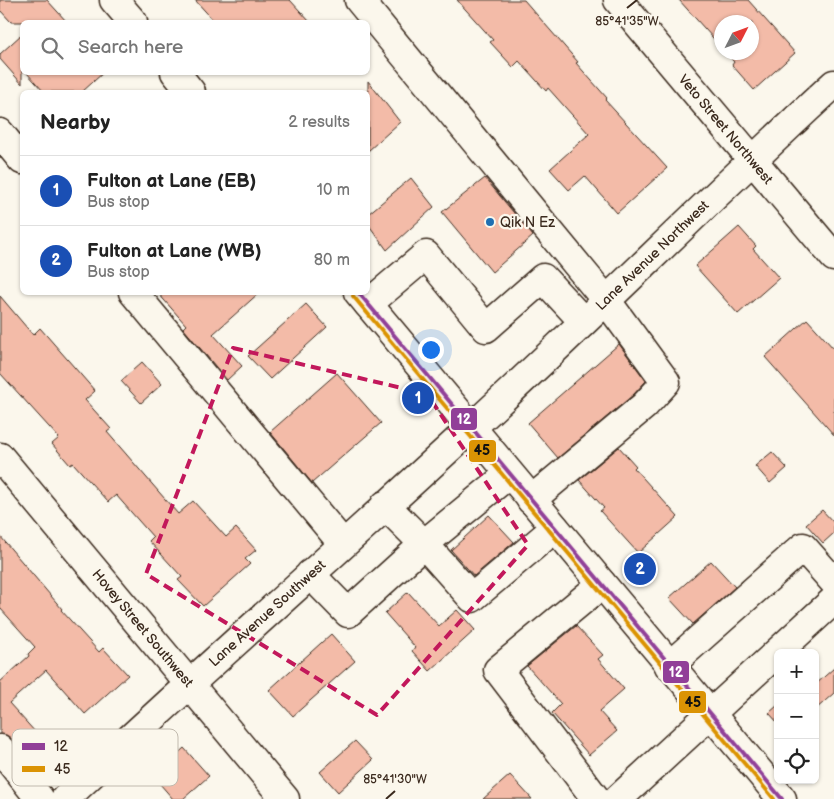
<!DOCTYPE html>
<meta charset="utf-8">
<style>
:root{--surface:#fff;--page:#f6f6f6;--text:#222;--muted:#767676;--line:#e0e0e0;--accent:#db2777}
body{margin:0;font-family:"Balsamiq Sans",sans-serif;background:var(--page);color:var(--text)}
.controls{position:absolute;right:15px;bottom:15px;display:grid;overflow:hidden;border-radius:8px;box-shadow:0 1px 4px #0004}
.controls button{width:45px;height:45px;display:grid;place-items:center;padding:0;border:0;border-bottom:1px solid var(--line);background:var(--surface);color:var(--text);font:25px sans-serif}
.compass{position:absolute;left:714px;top:15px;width:45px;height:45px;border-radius:50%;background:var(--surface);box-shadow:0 1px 4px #0004;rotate:48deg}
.you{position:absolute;left:430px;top:349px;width:18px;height:18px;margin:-12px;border:4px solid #fff;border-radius:50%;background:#1a73e8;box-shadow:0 0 0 8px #1a73e833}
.badge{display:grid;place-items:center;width:32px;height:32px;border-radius:50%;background:var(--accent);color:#fff;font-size:16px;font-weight:700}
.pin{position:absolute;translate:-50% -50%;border:2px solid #fff;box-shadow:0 1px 5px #0006}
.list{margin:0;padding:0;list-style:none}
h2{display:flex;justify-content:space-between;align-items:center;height:65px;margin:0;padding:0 20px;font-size:21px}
h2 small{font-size:16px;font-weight:400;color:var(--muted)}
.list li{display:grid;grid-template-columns:32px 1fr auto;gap:15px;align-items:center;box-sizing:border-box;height:70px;padding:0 20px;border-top:1px solid var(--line)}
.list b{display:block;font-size:19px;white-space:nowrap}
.list p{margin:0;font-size:16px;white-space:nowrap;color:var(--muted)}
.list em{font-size:16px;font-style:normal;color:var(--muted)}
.icon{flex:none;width:28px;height:28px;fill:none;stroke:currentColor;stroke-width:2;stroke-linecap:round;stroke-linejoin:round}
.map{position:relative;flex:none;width:834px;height:799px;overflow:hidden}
.search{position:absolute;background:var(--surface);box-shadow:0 1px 4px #0004;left:20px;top:20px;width:350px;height:55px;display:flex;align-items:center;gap:12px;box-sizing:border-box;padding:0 18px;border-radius:8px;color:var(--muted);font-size:19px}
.panel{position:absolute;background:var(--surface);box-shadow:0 1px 4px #0004;left:20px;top:90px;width:350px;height:205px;border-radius:8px}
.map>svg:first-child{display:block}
.building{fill:#f3bba8;stroke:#3b2a1e}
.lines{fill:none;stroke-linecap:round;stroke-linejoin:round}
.minor-casing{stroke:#3b2a1e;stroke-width:31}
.major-casing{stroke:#3b2a1e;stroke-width:31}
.minor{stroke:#fbf7ec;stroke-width:28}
.major{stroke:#fbf7ec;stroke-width:28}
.bus-1-casing{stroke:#fbf7ec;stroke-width:8}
.bus-2-casing{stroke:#fbf7ec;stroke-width:8}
.bus-1{stroke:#913f98;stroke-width:4}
.bus-2{stroke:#db9304;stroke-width:4}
.marked{fill:none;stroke:#c2185b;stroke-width:4;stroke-dasharray:10 6;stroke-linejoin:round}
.ticks{fill:none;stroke:#3b2a1e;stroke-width:2}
.poi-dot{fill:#1f6fb2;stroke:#fbf7ec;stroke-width:2}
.labels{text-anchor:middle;stroke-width:4.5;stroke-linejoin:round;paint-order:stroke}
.street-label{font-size:14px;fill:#3b2a1e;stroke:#fbf7ec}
.poi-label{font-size:14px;fill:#3b2a1e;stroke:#fbf7ec;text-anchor:start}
.key{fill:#fbf7ec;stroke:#c1baae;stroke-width:1}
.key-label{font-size:14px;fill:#3b2a1e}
.ticks-label{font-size:12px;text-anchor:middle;fill:#3b2a1e;stroke:#fbf7ec;stroke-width:4.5;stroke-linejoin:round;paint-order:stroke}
.line-badge{stroke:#fbf7ec;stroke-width:2}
.badge-label{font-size:14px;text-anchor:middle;font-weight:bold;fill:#fff}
.pale-badge-label{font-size:14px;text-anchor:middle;font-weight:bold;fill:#111}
</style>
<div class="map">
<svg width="834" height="799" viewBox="0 0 834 799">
<rect width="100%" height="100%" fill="#fbf7ec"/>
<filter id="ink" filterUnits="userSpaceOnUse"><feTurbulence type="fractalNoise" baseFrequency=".02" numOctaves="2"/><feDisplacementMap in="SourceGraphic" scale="10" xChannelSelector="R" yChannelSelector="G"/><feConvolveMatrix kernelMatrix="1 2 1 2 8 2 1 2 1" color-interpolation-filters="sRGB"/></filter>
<g filter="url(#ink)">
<path class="building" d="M 0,0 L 47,0 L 67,22 L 11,22 L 0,10 Z
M 195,0 L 290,0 L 310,22 L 215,22 Z
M 457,0 L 524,0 L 578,62 L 576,63 L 607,98 L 605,100 L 667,168 L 617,213 L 585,176 L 569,190 L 550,169 L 589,134 L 548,88 L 546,91 L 519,61 L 513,67 L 490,42 L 493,40 Z
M 679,0 L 748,0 L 795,53 L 754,90 L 732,65 L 734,62 L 725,52 L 752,52 L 752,22 L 722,22 L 722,48 Z
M 22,34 L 22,84 L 0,59 L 0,54 Z
M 26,72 L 104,72 L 82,92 L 44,92 Z
M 368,81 L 400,122 L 368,151 Z
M 411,178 L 434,207 L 387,250 L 368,224 L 368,214 Z
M 485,178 L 533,236 L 492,272 L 442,212 Z
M 739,227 L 756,246 L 753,249 L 779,278 L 738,314 L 695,266 Z
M 157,292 L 260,292 L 213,334 L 242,366 L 227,380 L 183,328 L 186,325 Z
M 0,296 L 33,335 L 40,328 L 95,391 L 85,400 L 111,429 L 107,432 L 178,514 L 193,501 L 226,537 L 236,528 L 256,550 L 245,559 L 250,564 L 203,606 L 178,580 L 182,577 L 149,541 L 153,537 L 116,495 L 108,502 L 73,463 L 70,465 L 52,444 L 59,438 L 0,373 Z
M 306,304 L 327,327 L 270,379 L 248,356 Z
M 807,319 L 834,349 L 834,435 L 765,357 Z
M 619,344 L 646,381 L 633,395 L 558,458 L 528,423 Z
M 142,362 L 162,384 L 141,403 L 121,381 Z
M 337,373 L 381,423 L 312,483 L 270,432 Z
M 619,447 L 636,466 L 634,468 L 678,517 L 638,553 L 600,511 L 604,508 L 579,480 Z
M 772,452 L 787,468 L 770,483 L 755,466 Z
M 822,510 L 834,523 L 834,533 L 823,543 L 806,524 Z
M 489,515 L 514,542 L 474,576 L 451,550 Z
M 0,536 L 62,609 L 61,610 L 99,652 L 103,648 L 128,675 L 85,714 L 46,670 L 9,703 L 46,744 L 29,760 L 12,739 L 6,735 L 0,734 L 0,682 L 29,656 L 28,654 L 35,647 L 0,608 Z
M 711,561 L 735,587 L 693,624 L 669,598 Z
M 408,592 L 439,626 L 457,610 L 475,630 L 430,671 L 412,651 L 415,647 L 385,613 Z
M 576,626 L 603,655 L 598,659 L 624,689 L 599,711 L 617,731 L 589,755 L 552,713 L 561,704 L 527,666 Z
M 331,634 L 355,661 L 293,716 L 269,690 Z
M 834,668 L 834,693 L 815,710 L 815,685 Z
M 778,705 L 778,723 L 769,713 Z
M 355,741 L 373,760 L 338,792 L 320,772 Z
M 184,748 L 209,776 L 183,799 L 173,799 L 153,776 Z
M 510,775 L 532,799 L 483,799 Z"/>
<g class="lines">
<defs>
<path id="minor" d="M 359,0 L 606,300 L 666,382 L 644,406 L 531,500
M 618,0 L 834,257
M 0,133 L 22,160
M 133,292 L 343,544
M 368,304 L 426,255 L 486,328 L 543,278 L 583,321
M 0,457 L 285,799
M 509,474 L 424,544 L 472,598 L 555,528
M 310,574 L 348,613 L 424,544 L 385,505
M 669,666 L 803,547 L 834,582
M 0,749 L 40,799
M 65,799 C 198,674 336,553 470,429 C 593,316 711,197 834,84
M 596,799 L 498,670 L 602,584
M 618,799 L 834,600"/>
<path id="major" d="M 114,0 L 133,22
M 175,72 L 191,92
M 358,292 L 782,799"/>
</defs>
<use href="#minor" class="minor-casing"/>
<use href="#major" class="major-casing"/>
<use href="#minor" class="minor"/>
<use href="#major" class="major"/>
<defs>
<path id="bus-1" d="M 358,292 L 782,799"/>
<path id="bus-2" d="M 353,296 L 774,799"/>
</defs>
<use href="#bus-1" class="bus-1-casing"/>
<use href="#bus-2" class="bus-2-casing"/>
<use href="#bus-1" class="bus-1"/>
<use href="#bus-2" class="bus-2"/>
</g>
</g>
<path class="marked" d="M 233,348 L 427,394 L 528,545 L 377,715 L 146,574 Z"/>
<path class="ticks" d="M 627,8 L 637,0M 386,799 L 395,791"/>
<circle class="poi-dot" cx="490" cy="222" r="5"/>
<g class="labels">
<g class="street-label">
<text transform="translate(726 129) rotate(50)" y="5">Veto Street Northwest</text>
<text transform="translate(652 255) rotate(-44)" y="5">Lane Avenue Northwest</text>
<text transform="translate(267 613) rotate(-42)" y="5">Lane Avenue Southwest</text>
<text transform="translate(143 628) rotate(50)" y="5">Hovey Street Southwest</text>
</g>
<g class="poi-label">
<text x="500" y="227">Qik N Ez</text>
</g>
</g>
<rect x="12" y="729" width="166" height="57" rx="8" class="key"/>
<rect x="22" y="743" width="23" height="7" fill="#913f98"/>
<rect x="22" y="766" width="23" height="6" fill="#db9304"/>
<g class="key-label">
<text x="54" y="751">12</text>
<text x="54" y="774">45</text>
</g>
<g class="ticks-label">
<text x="627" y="25">85°41'35"W</text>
<text x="395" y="783">85°41'30"W</text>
</g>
<g class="line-badge">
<rect x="450" y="407" width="28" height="24" rx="5" fill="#913f98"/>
<rect x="468" y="439" width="29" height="24" rx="5" fill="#db9304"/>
<rect x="662" y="660" width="28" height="24" rx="5" fill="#913f98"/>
<rect x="678" y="690" width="29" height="24" rx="5" fill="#db9304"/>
</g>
<g class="badge-label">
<text x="464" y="424">12</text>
<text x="676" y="677">12</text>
</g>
<g class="pale-badge-label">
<text x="482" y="455">45</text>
<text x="693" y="707">45</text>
</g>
</svg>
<div class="controls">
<button>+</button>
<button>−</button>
<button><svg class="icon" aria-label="locate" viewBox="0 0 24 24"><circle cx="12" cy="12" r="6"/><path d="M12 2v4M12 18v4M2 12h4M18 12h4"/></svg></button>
</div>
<svg class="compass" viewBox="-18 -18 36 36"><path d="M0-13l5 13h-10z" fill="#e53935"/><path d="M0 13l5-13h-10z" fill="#767676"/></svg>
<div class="you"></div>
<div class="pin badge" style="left:418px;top:398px;background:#1a4fb4">1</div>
<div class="pin badge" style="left:640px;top:569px;background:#1a4fb4">2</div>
<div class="search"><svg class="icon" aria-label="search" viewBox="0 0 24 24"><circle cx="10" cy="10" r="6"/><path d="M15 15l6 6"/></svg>Search here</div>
<section class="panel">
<h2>Nearby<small>2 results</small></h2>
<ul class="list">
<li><span class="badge" style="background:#1a4fb4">1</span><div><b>Fulton at Lane (EB)</b><p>Bus stop</p></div><em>10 m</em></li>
<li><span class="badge" style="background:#1a4fb4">2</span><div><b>Fulton at Lane (WB)</b><p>Bus stop</p></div><em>80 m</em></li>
</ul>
</section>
</div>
